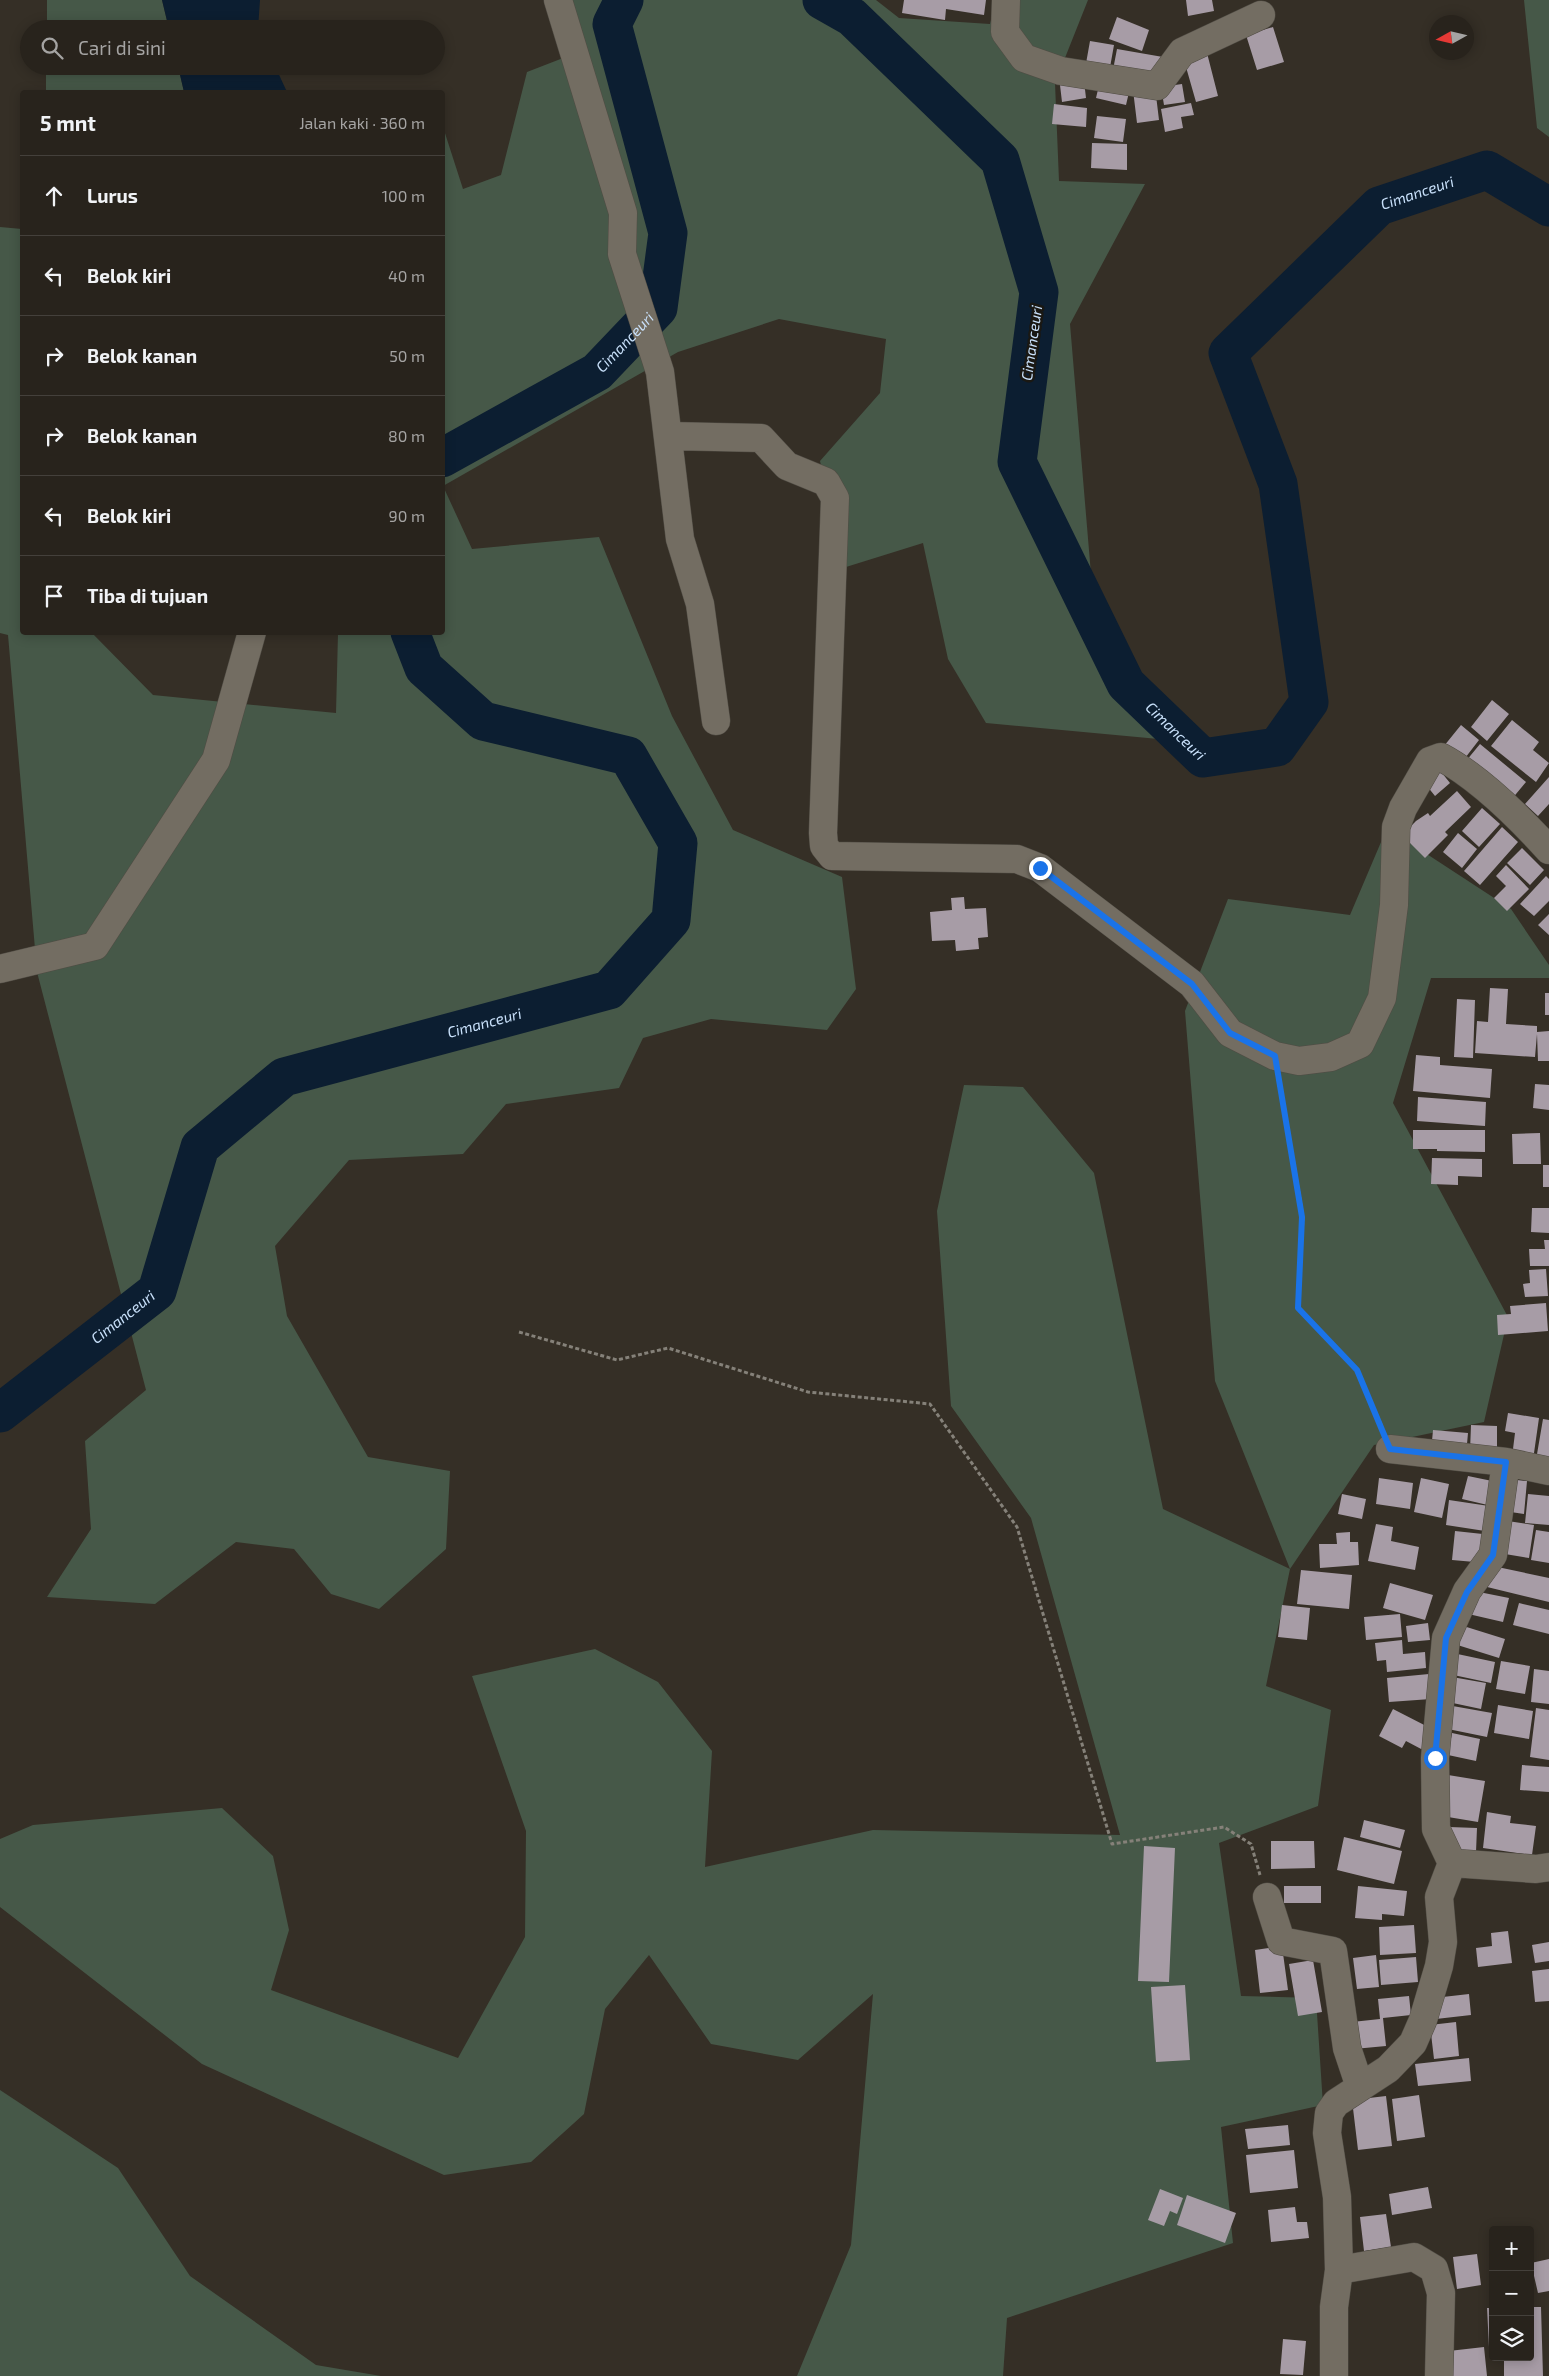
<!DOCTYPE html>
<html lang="id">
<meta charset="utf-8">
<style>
:root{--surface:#28231c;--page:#302b25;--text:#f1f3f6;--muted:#a5a4a3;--line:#44403b}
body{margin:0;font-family:"Exo 2",sans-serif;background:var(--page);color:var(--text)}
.controls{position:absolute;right:15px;bottom:15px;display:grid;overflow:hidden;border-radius:5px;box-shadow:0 2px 12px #0003}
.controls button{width:45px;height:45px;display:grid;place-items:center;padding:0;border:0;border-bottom:1px solid var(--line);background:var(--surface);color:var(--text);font:25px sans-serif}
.compass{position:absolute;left:1429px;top:15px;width:45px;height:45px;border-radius:50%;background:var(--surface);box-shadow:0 2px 12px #0003;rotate:262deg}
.stop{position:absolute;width:15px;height:15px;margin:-11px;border:4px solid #1a73e8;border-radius:50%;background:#fff}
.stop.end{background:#1a73e8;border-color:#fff;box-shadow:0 1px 5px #0008}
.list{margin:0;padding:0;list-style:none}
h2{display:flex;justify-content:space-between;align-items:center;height:65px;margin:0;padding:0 20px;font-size:21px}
h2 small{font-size:16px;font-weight:400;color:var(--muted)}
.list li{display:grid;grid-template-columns:32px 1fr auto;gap:15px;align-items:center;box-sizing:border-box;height:80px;padding:0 20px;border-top:1px solid var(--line)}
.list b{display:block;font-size:19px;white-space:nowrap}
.list em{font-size:16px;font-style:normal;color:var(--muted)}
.icon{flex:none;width:28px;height:28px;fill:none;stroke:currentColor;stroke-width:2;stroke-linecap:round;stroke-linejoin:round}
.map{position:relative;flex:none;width:1549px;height:2376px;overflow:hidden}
.search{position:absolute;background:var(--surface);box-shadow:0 2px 12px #0003;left:20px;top:20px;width:425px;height:55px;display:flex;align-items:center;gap:12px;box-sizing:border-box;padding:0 18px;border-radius:28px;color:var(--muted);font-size:19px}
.panel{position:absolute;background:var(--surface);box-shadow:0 2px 12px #0003;left:20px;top:90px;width:425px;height:545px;border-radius:5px}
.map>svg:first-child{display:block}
.green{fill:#465848}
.water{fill:#0c1e31}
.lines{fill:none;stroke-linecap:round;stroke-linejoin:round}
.river{stroke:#0c1e31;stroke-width:39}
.building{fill:#a79ca6}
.minor-casing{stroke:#504c44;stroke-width:29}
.path{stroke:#858179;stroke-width:3;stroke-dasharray:4 2.5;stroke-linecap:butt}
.minor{stroke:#736d62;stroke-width:28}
.route{stroke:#1a73e8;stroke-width:6}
.labels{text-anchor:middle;stroke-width:5;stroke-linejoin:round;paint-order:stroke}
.water-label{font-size:15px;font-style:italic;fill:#c9e1fb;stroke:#1a1813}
</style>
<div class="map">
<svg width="1549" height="2376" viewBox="0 0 1549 2376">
<rect width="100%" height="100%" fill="#352f26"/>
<path class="green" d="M 47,0 L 162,0 L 169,29 L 47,29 Z
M 570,0 L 876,0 L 899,18 L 990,24 L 996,0 L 1088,0 L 1055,83 L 1059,181 L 1145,184 L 1070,324 L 1092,586 L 1180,741 L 986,723 L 948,659 L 923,543 L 846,567 L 820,461 L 880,393 L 886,339 L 779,319 L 678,352 L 443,486 L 443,127 L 463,189 L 501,175 L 527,72 L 576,53 Z
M 1524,0 L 1549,0 L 1549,137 L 1537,128 Z
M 46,66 L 178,66 L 184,92 L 46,92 Z
M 0,227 L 22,229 L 22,632 L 92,633 L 153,695 L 336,713 L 338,633 L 442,632 L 443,486 L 472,549 L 599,537 L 672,716 L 733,830 L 842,877 L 856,989 L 827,1030 L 711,1019 L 643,1038 L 619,1088 L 506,1104 L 463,1154 L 349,1160 L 275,1246 L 287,1316 L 368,1457 L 450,1471 L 446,1549 L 379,1609 L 331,1594 L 294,1549 L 236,1542 L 155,1604 L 47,1597 L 91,1529 L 85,1441 L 146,1390 L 37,972 L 8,635 L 0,633 Z
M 1387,828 L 1511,909 L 1549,965 L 1549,978 L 1431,978 L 1393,1103 L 1508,1317 L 1484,1422 L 1374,1445 L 1290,1569 L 1266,1686 L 1331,1710 L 1318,1806 L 1219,1843 L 1241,1996 L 1316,1998 L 1323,2105 L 1221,2127 L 1233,2243 L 1007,2318 L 1003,2376 L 797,2376 L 851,2245 L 873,1994 L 798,2060 L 711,2044 L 649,1955 L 605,2009 L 584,2114 L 531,2162 L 444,2175 L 202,2064 L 0,1907 L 0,1839 L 33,1825 L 222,1808 L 273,1856 L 289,1930 L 271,1990 L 458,2058 L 525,1937 L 526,1831 L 472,1676 L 595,1649 L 658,1682 L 712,1751 L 705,1867 L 873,1830 L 1120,1835 L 1031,1518 L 951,1406 L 937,1211 L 964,1085 L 1023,1087 L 1094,1173 L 1163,1509 L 1290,1569 L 1215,1381 L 1185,1011 L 1228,899 L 1350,915 Z
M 0,2090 L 118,2168 L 190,2276 L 316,2365 L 381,2376 L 0,2376 Z"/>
<path class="water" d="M 162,0 L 260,0 L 258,29 L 169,29 Z
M 178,66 L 275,66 L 287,92 L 184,92 Z"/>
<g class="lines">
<g class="river">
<path id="s1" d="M 822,0 L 852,17 L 1000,160 L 1039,292 L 1017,462 L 1126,684 L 1203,758 L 1277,747 L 1309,702 L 1278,484 L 1228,353 L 1379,206 L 1487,170 L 1549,207"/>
<path id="s2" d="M 442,458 L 597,372 L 658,308 L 668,233 L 612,24 L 624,0"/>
<path id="s3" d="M 0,1413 L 157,1291 L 200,1147 L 284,1077 L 609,990 L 671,920 L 678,843 L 628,756 L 483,721 L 424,668 L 410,632"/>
</g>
</g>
<path class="building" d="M 904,0 L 986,0 L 984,15 L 946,9 L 945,20 L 902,13 Z
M 1186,0 L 1212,0 L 1214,11 L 1188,16 Z
M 1117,17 L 1149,30 L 1142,51 L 1109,39 Z
M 1273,27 L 1284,62 L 1257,70 L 1246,35 Z
M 1090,41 L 1114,45 L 1109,73 L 1085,69 Z
M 1117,49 L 1163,57 L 1158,84 L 1112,75 Z
M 1207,53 L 1218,96 L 1196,102 L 1184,60 Z
M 1084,81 L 1086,98 L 1062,102 L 1060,85 Z
M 1100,81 L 1130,88 L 1126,105 L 1096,98 Z
M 1182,84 L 1185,102 L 1164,105 L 1161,87 Z
M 1155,87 L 1159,120 L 1137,123 L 1133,90 Z
M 1191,103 L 1194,115 L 1181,117 L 1183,128 L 1165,132 L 1161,109 Z
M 1054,104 L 1087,108 L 1086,127 L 1052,124 Z
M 1097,116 L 1126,119 L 1123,142 L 1094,138 Z
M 1092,143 L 1127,144 L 1127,170 L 1091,168 Z
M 1492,700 L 1509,714 L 1487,741 L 1471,727 Z
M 1512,720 L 1539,742 L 1533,750 L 1549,763 L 1536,782 L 1491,746 Z
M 1461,725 L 1479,740 L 1462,762 L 1444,746 Z
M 1480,744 L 1526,782 L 1511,800 L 1466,761 Z
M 1438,768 L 1450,783 L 1435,796 L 1423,781 Z
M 1549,777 L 1549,804 L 1538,816 L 1525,804 Z
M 1457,791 L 1471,807 L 1445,832 L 1448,835 L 1425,858 L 1402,835 L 1416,821 L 1428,813 L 1430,816 Z
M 1482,808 L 1500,824 L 1479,847 L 1462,831 Z
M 1502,827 L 1518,842 L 1480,885 L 1464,871 Z
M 1458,833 L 1477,849 L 1462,868 L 1443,852 Z
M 1522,848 L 1544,870 L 1530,885 L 1507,863 Z
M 1506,865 L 1529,889 L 1507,911 L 1494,898 L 1506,886 L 1496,876 Z
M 1546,876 L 1549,879 L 1549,901 L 1534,916 L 1520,904 Z
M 964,897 L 965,909 L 986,908 L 988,937 L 978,938 L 979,949 L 956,951 L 955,940 L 932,941 L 930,912 L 952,910 L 951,898 Z
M 1549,914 L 1549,935 L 1538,925 Z
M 1490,988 L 1508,989 L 1506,1024 L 1537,1026 L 1537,1032 L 1549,1031 L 1549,1061 L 1538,1061 L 1537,1034 L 1535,1057 L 1475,1053 L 1477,1021 L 1488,1022 Z
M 1545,993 L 1549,993 L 1549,1015 L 1545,1015 Z
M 1457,999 L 1475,1000 L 1473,1058 L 1454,1057 Z
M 1416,1055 L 1440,1057 L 1440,1065 L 1492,1069 L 1490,1098 L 1413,1091 Z
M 1535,1084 L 1549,1085 L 1549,1110 L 1533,1108 Z
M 1418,1097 L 1486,1102 L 1485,1126 L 1417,1121 Z
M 1413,1130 L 1485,1130 L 1485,1152 L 1437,1151 L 1437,1149 L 1413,1149 Z
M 1540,1133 L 1541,1164 L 1513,1164 L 1512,1134 Z
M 1432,1158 L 1482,1159 L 1482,1177 L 1458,1176 L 1458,1185 L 1431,1184 Z
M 1543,1165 L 1549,1165 L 1549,1187 L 1543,1187 Z
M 1532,1208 L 1549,1208 L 1549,1233 L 1531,1232 Z
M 1544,1240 L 1549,1240 L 1549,1266 L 1530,1266 L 1529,1249 L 1545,1249 Z
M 1546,1269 L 1548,1296 L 1525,1297 L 1523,1284 L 1530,1283 L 1529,1270 Z
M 1546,1303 L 1548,1331 L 1498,1335 L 1497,1315 L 1511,1314 L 1510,1306 Z
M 1508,1413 L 1539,1418 L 1533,1460 L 1512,1457 L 1515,1433 L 1505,1431 Z
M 1543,1419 L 1549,1420 L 1549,1463 L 1536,1460 Z
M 1471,1425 L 1497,1426 L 1497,1452 L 1470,1451 Z
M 1433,1430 L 1468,1433 L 1466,1455 L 1431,1452 Z
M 1468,1476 L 1497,1482 L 1492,1506 L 1462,1499 Z
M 1379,1478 L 1413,1483 L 1410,1509 L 1376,1504 Z
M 1421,1478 L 1449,1484 L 1442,1518 L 1414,1512 Z
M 1507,1479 L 1527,1481 L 1524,1514 L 1504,1511 Z
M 1342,1494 L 1366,1499 L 1362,1519 L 1338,1514 Z
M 1528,1494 L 1549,1496 L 1549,1525 L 1525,1523 Z
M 1449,1500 L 1489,1506 L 1485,1531 L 1446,1525 Z
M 1501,1520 L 1534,1525 L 1529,1558 L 1505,1554 Z
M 1376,1524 L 1393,1527 L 1391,1541 L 1419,1547 L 1415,1570 L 1368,1561 Z
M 1536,1530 L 1549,1532 L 1549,1563 L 1531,1560 Z
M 1455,1531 L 1492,1535 L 1486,1563 L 1452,1560 Z
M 1350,1532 L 1350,1542 L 1358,1542 L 1359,1565 L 1320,1568 L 1319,1544 L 1337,1544 L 1336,1533 Z
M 1488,1565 L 1549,1578 L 1549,1602 L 1483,1586 Z
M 1301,1570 L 1352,1575 L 1349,1609 L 1297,1604 Z
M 1390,1583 L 1433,1595 L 1425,1620 L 1383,1608 Z
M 1469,1590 L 1509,1598 L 1503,1622 L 1464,1613 Z
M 1519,1603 L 1549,1610 L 1549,1634 L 1513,1625 Z
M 1282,1605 L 1310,1608 L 1307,1640 L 1278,1637 Z
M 1400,1614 L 1402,1637 L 1366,1640 L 1364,1617 Z
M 1428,1623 L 1430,1640 L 1408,1642 L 1406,1626 Z
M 1457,1624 L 1505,1639 L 1499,1658 L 1451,1643 Z
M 1402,1640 L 1403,1654 L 1425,1652 L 1426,1668 L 1387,1672 L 1386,1660 L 1377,1661 L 1375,1643 Z
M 1448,1652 L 1495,1662 L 1491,1683 L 1444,1673 Z
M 1501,1661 L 1530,1666 L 1525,1694 L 1496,1689 Z
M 1534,1669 L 1549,1671 L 1549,1704 L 1531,1702 Z
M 1429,1674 L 1431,1699 L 1389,1702 L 1387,1678 Z
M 1452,1677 L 1486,1683 L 1481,1709 L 1448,1702 Z
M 1447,1705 L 1492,1713 L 1487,1737 L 1443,1728 Z
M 1498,1705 L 1533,1711 L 1529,1739 L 1494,1733 Z
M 1536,1708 L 1549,1710 L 1549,1760 L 1530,1757 Z
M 1393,1709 L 1434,1730 L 1423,1750 L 1406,1741 L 1402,1748 L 1379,1736 Z
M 1452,1733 L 1480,1739 L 1476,1761 L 1448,1755 Z
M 1522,1765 L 1549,1767 L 1549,1792 L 1520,1790 Z
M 1448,1775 L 1485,1781 L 1478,1822 L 1442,1816 Z
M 1487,1812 L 1511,1816 L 1510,1823 L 1536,1826 L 1532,1855 L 1483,1848 Z
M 1364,1820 L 1405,1830 L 1400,1848 L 1360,1837 Z
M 1449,1827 L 1477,1828 L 1476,1852 L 1448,1852 Z
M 1344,1837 L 1402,1851 L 1394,1884 L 1337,1870 Z
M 1271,1841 L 1314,1841 L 1315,1868 L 1271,1869 Z
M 1144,1846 L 1175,1848 L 1169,1982 L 1138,1981 Z
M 1284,1886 L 1321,1886 L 1321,1903 L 1284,1903 Z
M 1358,1886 L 1407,1891 L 1404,1916 L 1382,1914 L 1382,1920 L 1355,1918 Z
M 1414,1925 L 1416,1953 L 1380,1955 L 1379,1927 Z
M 1508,1931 L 1512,1963 L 1478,1967 L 1476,1948 L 1492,1946 L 1491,1933 Z
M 1549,1942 L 1549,1961 L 1535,1963 L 1532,1945 Z
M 1282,1946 L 1288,1990 L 1260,1993 L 1255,1950 Z
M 1376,1955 L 1379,1987 L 1357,1989 L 1353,1958 Z
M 1416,1957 L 1418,1982 L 1381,1985 L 1379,1960 Z
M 1313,1960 L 1322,2012 L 1298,2016 L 1289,1964 Z
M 1549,1969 L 1549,2001 L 1535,2002 L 1532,1971 Z
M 1185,1985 L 1190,2060 L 1156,2062 L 1151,1987 Z
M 1469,1994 L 1471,2015 L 1436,2019 L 1434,1998 Z
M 1409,1996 L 1411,2015 L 1383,2018 L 1386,2046 L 1354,2049 L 1352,2022 L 1380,2019 L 1378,1999 Z
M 1456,2022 L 1459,2056 L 1434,2059 L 1430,2025 Z
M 1469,2058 L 1471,2081 L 1418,2086 L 1415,2064 Z
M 1419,2095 L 1425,2137 L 1397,2141 L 1392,2099 Z
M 1386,2096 L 1392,2146 L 1358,2150 L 1352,2100 Z
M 1288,2125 L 1290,2145 L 1248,2149 L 1245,2129 Z
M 1294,2150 L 1298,2188 L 1250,2193 L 1246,2155 Z
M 1428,2187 L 1432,2208 L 1392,2215 L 1389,2194 Z
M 1160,2189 L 1183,2198 L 1177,2214 L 1170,2211 L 1164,2226 L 1148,2220 Z
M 1187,2195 L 1236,2213 L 1225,2243 L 1177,2225 Z
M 1295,2207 L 1297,2222 L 1307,2222 L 1309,2238 L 1271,2242 L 1268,2210 Z
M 1386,2214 L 1391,2247 L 1364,2251 L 1360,2217 Z
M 1477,2254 L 1481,2285 L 1457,2289 L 1453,2257 Z
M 1549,2259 L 1549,2291 L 1538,2293 L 1531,2263 Z
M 1530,2307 L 1541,2307 L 1543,2376 L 1504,2376 L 1504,2357 L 1530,2357 Z
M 1487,2308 L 1493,2308 L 1493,2347 L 1489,2347 Z
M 1283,2339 L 1306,2341 L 1303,2375 L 1280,2374 Z
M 1484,2347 L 1487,2376 L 1442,2376 L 1440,2352 Z"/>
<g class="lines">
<defs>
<path id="minor" d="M 558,0 L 623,213 L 622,254 L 660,372 L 680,539 L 700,604 L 716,721
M 1006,0 L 1005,32 L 1024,58 L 1061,71 L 1157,86 L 1182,52 L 1261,15
M 669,436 L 761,438 L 787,466 L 826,482 L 835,498 L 823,833 L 824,846 L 832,856 L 1017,859 L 1040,868 L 1192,984 L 1230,1033 L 1275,1056 L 1299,1061 L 1331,1057 L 1360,1044 L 1382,998 L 1394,905 L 1396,827 L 1403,808 L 1430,761 L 1441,757 C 1480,778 1519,817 1549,850
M 0,969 L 95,946 L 216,760 L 252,632
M 1390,1449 L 1506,1462 L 1549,1471
M 1452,1863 L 1436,1829 L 1435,1758 L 1446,1638 L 1467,1591 L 1493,1555 L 1506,1462
M 1267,1897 L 1281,1941 L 1333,1951 L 1347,2048 L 1360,2087
M 1339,2270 L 1414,2257 L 1434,2269 L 1441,2293 L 1439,2376
M 1334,2376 L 1334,2307 L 1339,2270 L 1337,2197 L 1327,2133 L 1329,2113 L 1336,2103 L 1388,2069 L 1413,2043 L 1423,2020 L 1439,1966 L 1443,1942 L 1439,1897 L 1452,1863 L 1536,1869 L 1549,1867"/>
</defs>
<use href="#minor" class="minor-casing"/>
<path class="path" d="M 1280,1082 L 1303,1217 L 1298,1308 L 1357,1369 L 1382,1427
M 519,1332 L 617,1360 L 668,1348 L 808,1392 L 930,1404 L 1017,1527 L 1112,1844 L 1224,1827 L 1251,1844 L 1260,1875"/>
<use href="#minor" class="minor"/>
</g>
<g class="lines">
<path class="route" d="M 1040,868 L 1192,984 L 1230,1033 L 1275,1056 L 1302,1217 L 1298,1308 L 1357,1370 L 1390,1449 L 1506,1462 L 1493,1555 L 1467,1592 L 1446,1638 L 1435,1758"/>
</g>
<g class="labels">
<g class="water-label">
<text dy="5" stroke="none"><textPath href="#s1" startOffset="1645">Cimanceuri</textPath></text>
<text dy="5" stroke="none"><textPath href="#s2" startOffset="218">Cimanceuri</textPath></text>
<text transform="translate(1032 343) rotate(-82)" y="5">Cimanceuri</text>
<text dy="5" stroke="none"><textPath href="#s1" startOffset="865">Cimanceuri</textPath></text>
<text dy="5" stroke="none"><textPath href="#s3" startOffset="666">Cimanceuri</textPath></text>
<text dy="5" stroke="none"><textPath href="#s3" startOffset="156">Cimanceuri</textPath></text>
</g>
</g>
</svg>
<div class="controls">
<button>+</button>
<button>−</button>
<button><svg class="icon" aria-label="layers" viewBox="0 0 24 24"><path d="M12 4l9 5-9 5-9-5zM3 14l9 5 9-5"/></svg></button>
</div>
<svg class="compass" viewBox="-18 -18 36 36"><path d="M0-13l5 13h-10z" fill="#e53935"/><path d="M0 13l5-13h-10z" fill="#a5a4a3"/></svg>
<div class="stop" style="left:1435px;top:1758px"></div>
<div class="stop end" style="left:1040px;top:868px"></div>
<div class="search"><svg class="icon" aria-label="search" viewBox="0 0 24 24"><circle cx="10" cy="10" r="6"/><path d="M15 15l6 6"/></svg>Cari di sini</div>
<section class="panel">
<h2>5 mnt<small>Jalan kaki · 360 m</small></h2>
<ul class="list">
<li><svg class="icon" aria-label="ahead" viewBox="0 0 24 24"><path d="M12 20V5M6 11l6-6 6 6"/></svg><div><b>Lurus</b></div><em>100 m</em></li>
<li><svg class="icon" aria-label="left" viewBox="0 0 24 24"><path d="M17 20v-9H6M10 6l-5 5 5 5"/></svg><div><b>Belok kiri</b></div><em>40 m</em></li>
<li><svg class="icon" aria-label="right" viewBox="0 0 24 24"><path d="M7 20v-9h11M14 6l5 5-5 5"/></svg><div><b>Belok kanan</b></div><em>50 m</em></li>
<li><svg class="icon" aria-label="right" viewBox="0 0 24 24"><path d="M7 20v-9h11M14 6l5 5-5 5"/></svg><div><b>Belok kanan</b></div><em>80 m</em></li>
<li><svg class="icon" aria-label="left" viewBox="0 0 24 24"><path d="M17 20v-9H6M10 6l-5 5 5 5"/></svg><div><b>Belok kiri</b></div><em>90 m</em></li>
<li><svg class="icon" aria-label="arrive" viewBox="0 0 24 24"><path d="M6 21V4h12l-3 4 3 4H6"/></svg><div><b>Tiba di tujuan</b></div></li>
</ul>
</section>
</div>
